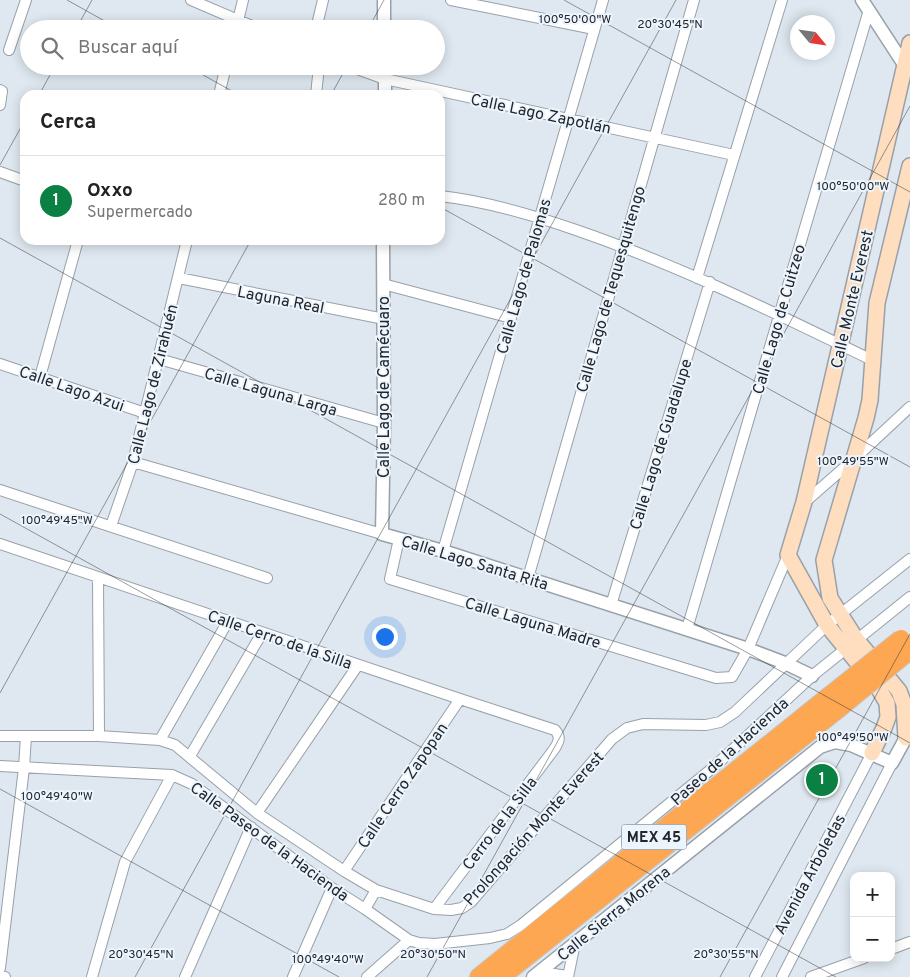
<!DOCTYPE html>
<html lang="es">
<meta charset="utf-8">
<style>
:root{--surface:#fff;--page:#f2f2f2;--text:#222;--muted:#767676;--line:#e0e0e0;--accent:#0b8043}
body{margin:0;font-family:Overpass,sans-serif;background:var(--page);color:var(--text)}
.controls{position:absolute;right:15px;bottom:15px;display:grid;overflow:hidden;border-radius:10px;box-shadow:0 2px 12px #0003}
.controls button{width:45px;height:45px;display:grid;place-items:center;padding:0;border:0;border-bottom:1px solid var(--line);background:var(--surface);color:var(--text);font:25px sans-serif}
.compass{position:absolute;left:790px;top:15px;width:45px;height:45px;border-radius:50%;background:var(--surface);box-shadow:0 2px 12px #0003;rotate:119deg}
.you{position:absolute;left:384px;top:636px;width:18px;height:18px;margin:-12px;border:4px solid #fff;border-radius:50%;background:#1a73e8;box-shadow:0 0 0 8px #1a73e833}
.badge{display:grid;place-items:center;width:32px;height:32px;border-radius:50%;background:var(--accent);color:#fff;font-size:16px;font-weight:700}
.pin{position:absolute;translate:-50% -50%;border:2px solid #fff;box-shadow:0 1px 5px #0006}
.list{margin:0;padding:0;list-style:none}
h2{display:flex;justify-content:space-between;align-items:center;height:65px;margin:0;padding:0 20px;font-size:21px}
h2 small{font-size:16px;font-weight:400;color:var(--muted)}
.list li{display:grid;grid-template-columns:32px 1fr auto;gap:15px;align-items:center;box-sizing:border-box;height:90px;padding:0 20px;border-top:1px solid var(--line)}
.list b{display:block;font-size:19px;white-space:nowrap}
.list p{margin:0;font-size:16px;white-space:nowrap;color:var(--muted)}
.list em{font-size:16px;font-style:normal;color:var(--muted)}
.icon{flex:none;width:28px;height:28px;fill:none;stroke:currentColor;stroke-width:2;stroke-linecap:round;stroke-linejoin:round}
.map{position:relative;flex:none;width:910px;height:977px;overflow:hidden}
.search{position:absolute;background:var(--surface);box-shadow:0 2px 12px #0003;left:20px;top:20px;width:425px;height:55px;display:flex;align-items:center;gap:12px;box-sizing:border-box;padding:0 18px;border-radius:28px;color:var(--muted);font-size:19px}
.panel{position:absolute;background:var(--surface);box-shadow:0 2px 12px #0003;left:20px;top:90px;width:425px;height:155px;border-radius:15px}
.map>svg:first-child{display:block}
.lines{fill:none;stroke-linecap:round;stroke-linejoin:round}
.minor-casing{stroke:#98a1a9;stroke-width:12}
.tertiary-casing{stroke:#98a1a9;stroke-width:15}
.secondary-casing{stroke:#98a1a9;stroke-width:18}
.trunk-casing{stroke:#c6c7c8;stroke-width:20}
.minor{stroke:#fff;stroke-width:10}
.tertiary{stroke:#fff;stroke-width:12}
.secondary{stroke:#fedebe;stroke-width:15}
.trunk{stroke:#fea752;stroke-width:18}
.trunk-bridge-casing{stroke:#c6c7c8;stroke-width:20;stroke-linecap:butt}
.trunk-bridge{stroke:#fea752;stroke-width:18}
.ticks{fill:none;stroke:#23262a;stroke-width:1;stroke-opacity:0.45}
.labels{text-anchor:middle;stroke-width:4;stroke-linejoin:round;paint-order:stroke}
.shield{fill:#ecf5fe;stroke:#5f646a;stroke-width:1}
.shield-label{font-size:15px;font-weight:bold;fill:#23262a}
.street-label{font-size:16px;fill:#23262a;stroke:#ecf5fe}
.ticks-label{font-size:12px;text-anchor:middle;fill:#23262a;stroke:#ecf5fe;stroke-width:4;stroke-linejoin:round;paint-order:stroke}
</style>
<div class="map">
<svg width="910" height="977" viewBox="0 0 910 977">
<rect width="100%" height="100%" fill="#dfe8f0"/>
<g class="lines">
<defs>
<path id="minor" d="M 191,0 L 259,29
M 451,0 L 594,29
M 236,29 L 243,0
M 316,29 L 323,0
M 9,50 L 26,0
M 349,66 L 385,79 L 734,155
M 0,90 L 2,91 L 0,105
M 219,95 L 226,66
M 316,95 L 319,66
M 0,172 L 25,181
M 440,196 C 486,201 533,215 576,230 C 678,265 775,313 872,360
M 179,278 L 384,319
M 697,278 L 782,0
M 383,284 L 511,318
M 159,359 L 384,423
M 0,364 L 145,413
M 40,377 L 78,240
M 133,462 L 382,534
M 0,490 L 267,578
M 805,502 L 853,460 L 910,407
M 111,526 L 133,462 L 187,240
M 399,539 L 390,579 L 716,678 L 732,677 L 748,649 L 788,555
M 0,544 L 460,699 L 555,730 C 561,737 559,741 555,748 L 434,909
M 443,551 L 603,0
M 98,577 L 99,736
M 528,578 L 694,0
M 611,605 L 710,282
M 687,629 L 869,10
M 0,736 L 99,736 L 160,740 L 175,745 L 257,813 L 344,871 L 376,890 L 434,909 L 451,910 L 462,908 L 471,902 L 612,739 L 627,728 L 643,724 L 706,725 L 720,722 L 735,712 L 827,625 L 910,559
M 160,740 L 228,621
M 190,756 L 262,633
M 0,766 L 172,775 L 192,784 L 332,888 L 365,909 L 409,940 L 419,943 L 435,944 L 490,938 L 507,934 L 521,925 L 715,766 L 812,676 L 910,597
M 257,813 L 358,665
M 344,871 L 460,699
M 365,909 L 376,890
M 891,949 L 910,942
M 0,968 L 24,768 L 26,736
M 540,972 L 568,976
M 0,976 L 5,977
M 92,977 L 125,862 L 172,775
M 185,977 L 251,827
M 293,977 L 332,888
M 367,977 L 409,940
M 568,977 L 575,943
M 755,977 L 872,753
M 782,977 L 892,763
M 811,977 L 864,958"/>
<path id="tertiary" d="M 384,0 L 384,29
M 862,0 L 905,66 L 910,67
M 385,95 L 385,66
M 383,240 L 384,423 L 382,534 L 443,551 L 748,649 L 785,663 L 812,676
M 533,977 L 820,747 L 835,742 L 851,745 L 892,763 L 910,730"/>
<path id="secondary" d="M 906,738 L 904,704 L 899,691 L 856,639 L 830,598 L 824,560 L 866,418 L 870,400 L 877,303 L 910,166
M 872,753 L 884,728 L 888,717 L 887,703 L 879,689 L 827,625 L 788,555 L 804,502 L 910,43"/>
<path id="trunk" d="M 479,977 L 828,697
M 501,977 L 838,709"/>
</defs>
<use href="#minor" class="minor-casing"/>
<use href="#tertiary" class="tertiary-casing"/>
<use href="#secondary" class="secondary-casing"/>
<use href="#trunk" class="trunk-casing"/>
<use href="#minor" class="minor"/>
<use href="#tertiary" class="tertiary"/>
<use href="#secondary" class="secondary"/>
<use href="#trunk" class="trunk"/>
<defs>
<path id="trunk-bridge" d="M 828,697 L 901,639
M 838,709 L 910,650"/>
</defs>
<use href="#trunk-bridge" class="trunk-bridge-casing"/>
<use href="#trunk-bridge" class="trunk-bridge"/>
</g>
<path class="ticks" d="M 67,0 L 119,29M 564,0 L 910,192M 76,29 L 92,0M 368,29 L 384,0M 187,66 L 239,95M 39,95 L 55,66M 331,95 L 347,66M 0,165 L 25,120M 440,207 L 910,467M 0,238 L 910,743M 0,514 L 836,977M 0,693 L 251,240M 0,789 L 339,977M 135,977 L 676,0M 427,977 L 910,106M 720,977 L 910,634"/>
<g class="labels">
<rect class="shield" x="621.5" y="824.5" width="65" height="25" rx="4"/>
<g class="shield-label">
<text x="654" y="842">MEX 45</text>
</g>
<g class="street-label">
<text transform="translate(541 113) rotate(12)" y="6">Calle Lago Zapotlán</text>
<text transform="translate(523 276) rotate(-74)" y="6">Calle Lago de Palomas</text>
<text transform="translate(610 289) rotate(-74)" y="6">Calle Lago de Tequesquitengo</text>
<text transform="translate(281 299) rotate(11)" y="6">Laguna Real</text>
<text transform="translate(851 299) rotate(-77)" y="6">Calle Monte Everest</text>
<text transform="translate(778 319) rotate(-74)" y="6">Calle Lago de Cuitzeo</text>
<text transform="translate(152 384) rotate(-76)" y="6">Calle Lago de Zirahuén</text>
<text transform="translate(383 387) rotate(-90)" y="6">Calle Lago de Camécuaro</text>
<text transform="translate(72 388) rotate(19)" y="6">Calle Lago Azui</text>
<text transform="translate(271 391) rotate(16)" y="6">Calle Laguna Larga</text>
<text transform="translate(660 444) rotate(-73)" y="6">Calle Lago de Guadalupe</text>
<text transform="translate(475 562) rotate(17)" y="6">Calle Lago Santa Rita</text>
<text transform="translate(533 622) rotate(17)" y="6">Calle Laguna Madre</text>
<text transform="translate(280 639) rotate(19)" y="6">Calle Cerro de la Silla</text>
<text transform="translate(729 751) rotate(-42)" y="6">Paseo de la Hacienda</text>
<text transform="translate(402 785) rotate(-56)" y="6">Calle Cerro Zapopan</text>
<text transform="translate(499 823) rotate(-53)" y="6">Cerro de la Silla</text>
<text transform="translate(533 828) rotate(-48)" y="6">Prolongación Monte Everest</text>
<text transform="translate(270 841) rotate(36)" y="6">Calle Paseo de la Hacienda</text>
<text transform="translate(809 874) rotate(-62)" y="6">Avenida Arboledas</text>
<text transform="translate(613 913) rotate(-39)" y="6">Calle Sierra Morena</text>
</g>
</g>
<g class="ticks-label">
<text x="575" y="23">100°50'00"W</text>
<text x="670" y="28">20°30'45"N</text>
<text x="853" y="190">100°50'00"W</text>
<text x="853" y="465">100°49'55"W</text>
<text x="57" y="524">100°49'45"W</text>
<text x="853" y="741">100°49'50"W</text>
<text x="57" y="800">100°49'40"W</text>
<text x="141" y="958">20°30'45"N</text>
<text x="433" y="958">20°30'50"N</text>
<text x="726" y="958">20°30'55"N</text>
<text x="328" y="963">100°49'40"W</text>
</g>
</svg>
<div class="controls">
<button>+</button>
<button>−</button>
</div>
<svg class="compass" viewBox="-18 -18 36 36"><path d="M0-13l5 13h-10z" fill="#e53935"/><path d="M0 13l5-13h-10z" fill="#767676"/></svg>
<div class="you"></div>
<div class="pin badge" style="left:822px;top:780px">1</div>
<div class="search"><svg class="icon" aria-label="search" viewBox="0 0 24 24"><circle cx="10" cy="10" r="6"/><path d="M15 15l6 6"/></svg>Buscar aquí</div>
<section class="panel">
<h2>Cerca<small></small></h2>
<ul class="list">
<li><span class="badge">1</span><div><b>Oxxo</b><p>Supermercado</p></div><em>280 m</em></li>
</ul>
</section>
</div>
